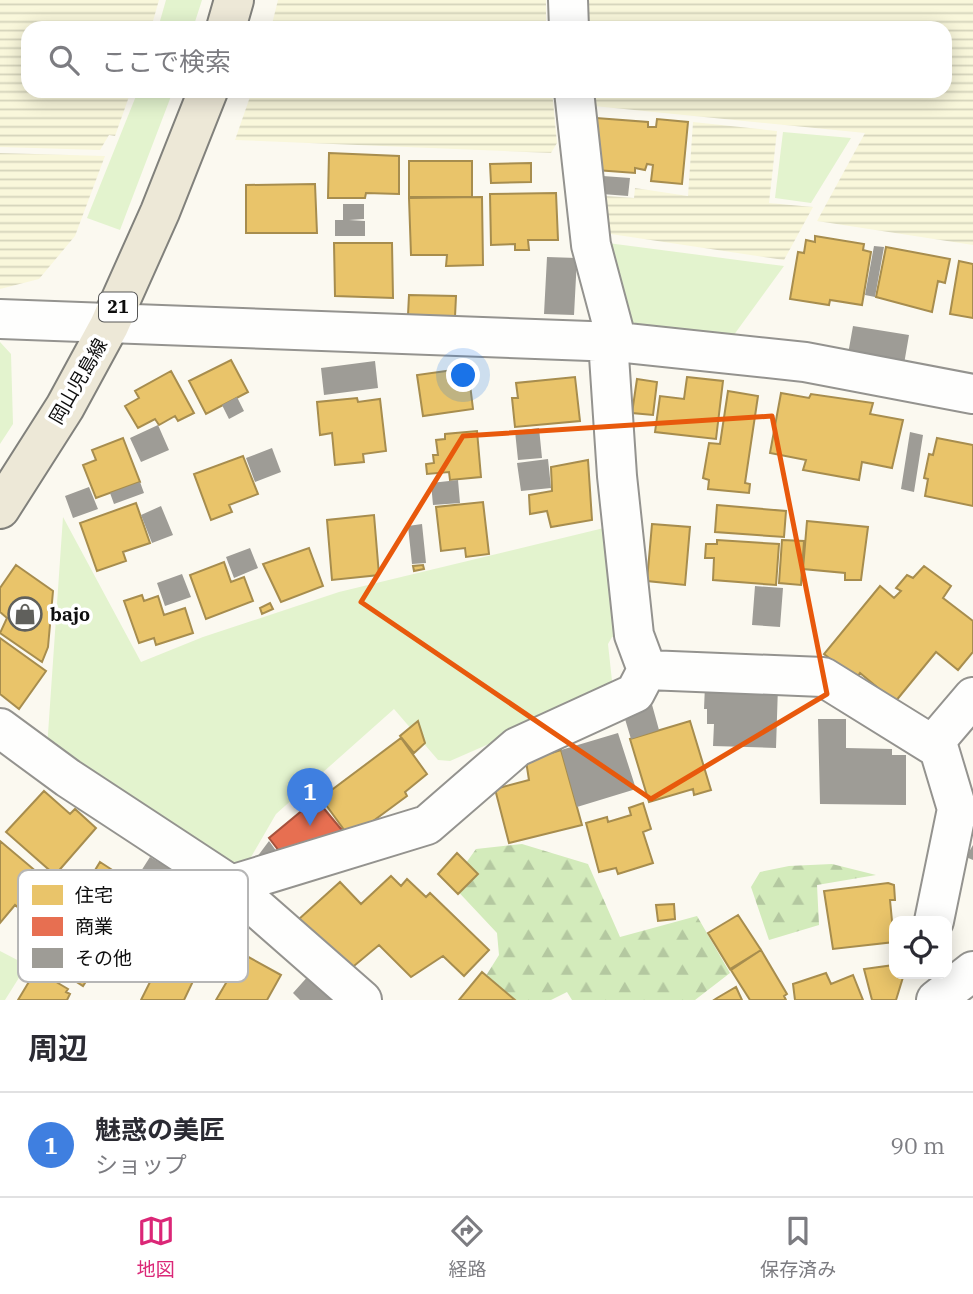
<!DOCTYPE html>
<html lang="ja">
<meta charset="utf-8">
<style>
:root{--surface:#fff;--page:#f7f7f7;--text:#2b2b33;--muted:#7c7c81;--line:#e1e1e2;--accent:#db2777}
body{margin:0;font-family:"IBM Plex Serif","Noto Sans JP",serif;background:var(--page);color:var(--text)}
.controls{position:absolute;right:21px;bottom:21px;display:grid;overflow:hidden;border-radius:14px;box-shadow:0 4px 18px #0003}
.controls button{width:63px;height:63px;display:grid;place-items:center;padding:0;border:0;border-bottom:2px solid var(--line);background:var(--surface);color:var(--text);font:35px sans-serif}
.you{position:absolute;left:464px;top:376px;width:24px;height:24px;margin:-18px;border:5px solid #fff;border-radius:50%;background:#1a73e8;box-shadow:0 0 0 10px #1a73e833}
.badge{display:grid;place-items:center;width:46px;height:46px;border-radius:50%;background:var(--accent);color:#fff;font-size:23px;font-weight:700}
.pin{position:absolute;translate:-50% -58px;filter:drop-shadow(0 2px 4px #0008)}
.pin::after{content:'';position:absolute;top:37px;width:24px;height:21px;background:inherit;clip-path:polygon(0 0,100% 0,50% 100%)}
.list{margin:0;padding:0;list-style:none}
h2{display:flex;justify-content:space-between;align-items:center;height:91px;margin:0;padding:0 28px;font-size:30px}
h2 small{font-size:23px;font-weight:400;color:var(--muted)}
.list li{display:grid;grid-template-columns:46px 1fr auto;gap:21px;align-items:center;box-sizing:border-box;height:105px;padding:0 28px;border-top:2px solid var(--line)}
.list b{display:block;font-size:26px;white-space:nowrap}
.list p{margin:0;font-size:23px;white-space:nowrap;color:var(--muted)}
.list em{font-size:23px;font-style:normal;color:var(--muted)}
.icon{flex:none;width:38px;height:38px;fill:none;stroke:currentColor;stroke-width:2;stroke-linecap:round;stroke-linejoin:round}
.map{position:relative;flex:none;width:973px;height:1000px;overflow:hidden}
.search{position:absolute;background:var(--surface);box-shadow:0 4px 18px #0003;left:21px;right:21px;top:21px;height:77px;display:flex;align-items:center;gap:18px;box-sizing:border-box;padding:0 24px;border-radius:21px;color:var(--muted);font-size:26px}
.sheet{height:196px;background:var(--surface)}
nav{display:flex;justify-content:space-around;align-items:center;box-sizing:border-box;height:98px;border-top:2px solid var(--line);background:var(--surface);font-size:19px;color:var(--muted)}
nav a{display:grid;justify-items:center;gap:4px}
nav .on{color:var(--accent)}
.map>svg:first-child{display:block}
.farmland{fill:url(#farmland-rules)}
.grass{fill:#e3f3ce}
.forest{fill:url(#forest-firs)}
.homes{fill:#e9c46a;stroke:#a78d4e;stroke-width:2}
.shops{fill:#e76f51;stroke:#a6523d;stroke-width:2}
.building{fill:#9e9c96}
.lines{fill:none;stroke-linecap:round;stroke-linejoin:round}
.street-casing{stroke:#94938f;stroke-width:42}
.primary-casing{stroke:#81817c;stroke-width:42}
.street{stroke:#fefefd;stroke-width:38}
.primary{stroke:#ede8d7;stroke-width:38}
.marked{fill:none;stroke:#e8590c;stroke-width:5;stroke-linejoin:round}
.labels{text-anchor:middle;stroke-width:7;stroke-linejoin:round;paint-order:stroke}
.shield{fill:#fff;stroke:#565656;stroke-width:2}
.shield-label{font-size:18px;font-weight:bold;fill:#0d0d0d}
.street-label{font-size:19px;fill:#0d0d0d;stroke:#fff}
.poi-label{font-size:19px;font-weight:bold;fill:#0d0d0d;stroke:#fff;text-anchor:start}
.key{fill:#fff;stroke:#b6b6b6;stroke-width:2}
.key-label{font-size:19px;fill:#0d0d0d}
</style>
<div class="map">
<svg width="973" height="1000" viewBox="0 0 973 1000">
<defs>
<pattern id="farmland-rules" width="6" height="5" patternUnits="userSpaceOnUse" patternTransform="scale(1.75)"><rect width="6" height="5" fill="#f9f7db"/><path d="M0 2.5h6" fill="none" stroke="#d4d3bb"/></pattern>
<pattern id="forest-firs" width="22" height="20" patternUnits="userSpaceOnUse" patternTransform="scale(1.75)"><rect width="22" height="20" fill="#d3ebbb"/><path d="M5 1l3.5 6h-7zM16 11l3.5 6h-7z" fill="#b4c8a0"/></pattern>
</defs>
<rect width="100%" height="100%" fill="#fbf9f0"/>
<path class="farmland" d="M 0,0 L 159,0 L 151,28 L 28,28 L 28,91 L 131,91 L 115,136 L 109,135 L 100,150 L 0,147 Z
M 278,0 L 546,0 L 546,28 L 271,28 Z
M 579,0 L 973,0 L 973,245 L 817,221 L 865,133 L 584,105 L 583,91 L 945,91 L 945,28 L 580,28 Z
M 252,91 L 552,91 L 557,143 L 551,153 L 235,140 Z
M 693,122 L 777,131 L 769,203 L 813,207 L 784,260 L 604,233 L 596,203 L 606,196 L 634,198 L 635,188 L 688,196 Z
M 0,153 L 105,156 L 75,236 L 39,279 L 0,289 Z"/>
<path class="grass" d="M 166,0 L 202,0 L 193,28 L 158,28 Z
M 138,91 L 173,91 L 120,230 L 87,218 Z
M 783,132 L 851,138 L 811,203 L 775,198 Z
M 600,242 L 784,266 L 728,343 L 627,326 Z
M 0,342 L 11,354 L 13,424 L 0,444 Z
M 63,517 L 141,662 L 203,637 L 339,592 L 608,527 L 622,636 L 612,637 L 608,644 L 613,690 L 450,761 L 438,760 L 394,709 L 276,814 L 247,864 L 232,867 L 47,748 Z
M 0,951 L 27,965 L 5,1000 L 0,1000 Z"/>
<path class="forest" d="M 522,844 L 588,864 L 620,937 L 697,916 L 730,973 L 695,1000 L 572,1000 L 567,992 L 551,1000 L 485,1000 L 477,990 L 499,955 L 497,933 L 451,884 L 476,849 Z
M 832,864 L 876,875 L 817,885 L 819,925 L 769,940 L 751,887 L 760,872 L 789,866 Z"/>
<path class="homes" d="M 596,118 L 648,122 L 648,127 L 656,127 L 657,119 L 688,122 L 682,184 L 651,181 L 653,165 L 647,164 L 645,170 L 635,168 L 635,173 L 596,170 Z
M 329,153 L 399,156 L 399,194 L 366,193 L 365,198 L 328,198 Z
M 409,161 L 472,161 L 472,197 L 409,197 Z
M 531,163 L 531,182 L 491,183 L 490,164 Z
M 315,184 L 317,233 L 246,233 L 246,185 Z
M 556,193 L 558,240 L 528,240 L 529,250 L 515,250 L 515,244 L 491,245 L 490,194 Z
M 482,197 L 483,265 L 446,266 L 447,255 L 411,255 L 409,198 Z
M 815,236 L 864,244 L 863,250 L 871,252 L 862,305 L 830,300 L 829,305 L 790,299 L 798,252 L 804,253 L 806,240 L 815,242 Z
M 334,243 L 392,243 L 393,298 L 335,296 Z
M 886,247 L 950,259 L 945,283 L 938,281 L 932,312 L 876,297 Z
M 959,261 L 973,264 L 973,318 L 950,314 Z
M 409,295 L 456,296 L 455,317 L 408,315 Z
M 231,360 L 248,392 L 206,414 L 189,381 Z
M 468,368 L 473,409 L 423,416 L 417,375 Z
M 171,371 L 194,413 L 178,421 L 175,416 L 159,425 L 155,419 L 138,428 L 125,406 L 139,398 L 135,391 Z
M 575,377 L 580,421 L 515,427 L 512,398 L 518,398 L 516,383 Z
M 687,377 L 723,381 L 716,439 L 655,432 L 660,396 L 684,399 Z
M 637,379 L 657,382 L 653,415 L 632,413 Z
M 728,391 L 758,396 L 745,483 L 750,484 L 749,493 L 708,489 L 709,480 L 703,478 L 709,443 L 720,444 Z
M 781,393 L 809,398 L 811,394 L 873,403 L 870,414 L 903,420 L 892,468 L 862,462 L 859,480 L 803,470 L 806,460 L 770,453 Z
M 357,398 L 358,402 L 380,399 L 386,451 L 363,454 L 364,462 L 335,465 L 332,433 L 320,435 L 317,402 Z
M 477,431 L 481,477 L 450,480 L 449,472 L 427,474 L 426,464 L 434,463 L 433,455 L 438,455 L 436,440 L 445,439 L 445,434 Z
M 123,438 L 140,482 L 96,498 L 83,465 L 96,460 L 92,450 Z
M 937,438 L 973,445 L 973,506 L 925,496 L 928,479 L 924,478 L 929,454 L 933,455 Z
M 243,456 L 258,494 L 229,505 L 232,512 L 211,520 L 194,474 Z
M 588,460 L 592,520 L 551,527 L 547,511 L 530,514 L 529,495 L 552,491 L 551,467 Z
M 483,502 L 489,554 L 466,557 L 465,548 L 441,551 L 436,507 Z
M 136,503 L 150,543 L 123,552 L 126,561 L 97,571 L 80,523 Z
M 717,505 L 786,511 L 784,537 L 715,532 Z
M 374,515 L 379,575 L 332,580 L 327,520 Z
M 807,521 L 868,527 L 861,580 L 845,580 L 845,573 L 803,569 Z
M 652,524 L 690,527 L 685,585 L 647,581 Z
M 717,540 L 779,544 L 776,585 L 713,580 L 714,558 L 705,558 L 706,544 L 717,544 Z
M 782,540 L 804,541 L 801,585 L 779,583 Z
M 309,548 L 323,586 L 281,602 L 263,564 Z
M 224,562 L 231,582 L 244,577 L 253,601 L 206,619 L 190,575 Z
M 16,565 L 53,591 L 48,647 L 42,662 L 0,633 L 7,618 L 0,612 L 0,588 Z
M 423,565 L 424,569 L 414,571 L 413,566 Z
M 924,566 L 951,586 L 943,598 L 973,621 L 973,652 L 958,670 L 936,652 L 895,702 L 860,673 L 856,679 L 824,654 L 880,586 L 894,598 L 901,591 L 896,588 L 907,575 L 913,578 Z
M 142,595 L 144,601 L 158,596 L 164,615 L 185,608 L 193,633 L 156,645 L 154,638 L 139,643 L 124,601 Z
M 270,603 L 273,609 L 262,614 L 260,608 Z
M 0,638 L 46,671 L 19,709 L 0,694 Z
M 418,721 L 425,743 L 414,753 L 400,736 Z
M 690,721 L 711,790 L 694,795 L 693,789 L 649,802 L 630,739 Z
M 401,738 L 427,774 L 405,792 L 407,796 L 350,838 L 321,798 Z
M 561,750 L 582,825 L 509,843 L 495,789 L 529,780 L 526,761 Z
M 44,791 L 70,814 L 75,809 L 96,828 L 55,875 L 6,832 Z
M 643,803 L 651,829 L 643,832 L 653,863 L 618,874 L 616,868 L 599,872 L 586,823 L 607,817 L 608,822 L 631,815 L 629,808 Z
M 0,841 L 50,883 L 25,913 L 15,905 L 0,923 Z
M 457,853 L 478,874 L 458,894 L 438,874 Z
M 100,862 L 157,899 L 116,967 L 108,963 L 100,976 L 92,972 L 83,986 L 41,959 Z
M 391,876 L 401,886 L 407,879 L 426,897 L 430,893 L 489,950 L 464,976 L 443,956 L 411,977 L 379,945 L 348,971 L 299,919 L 340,882 L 361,904 Z
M 888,883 L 894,885 L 895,900 L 890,900 L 894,942 L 833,949 L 824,891 Z
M 674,904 L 675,919 L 658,921 L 656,905 Z
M 738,915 L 761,950 L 730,969 L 708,933 Z
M 761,950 L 787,994 L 784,996 L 786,1000 L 750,1000 L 731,970 Z
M 243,954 L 281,975 L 267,1000 L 216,1000 Z
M 162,958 L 196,975 L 184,1000 L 141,1000 Z
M 894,965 L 894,974 L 904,974 L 896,1000 L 872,1000 L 864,969 Z
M 36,970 L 68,989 L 66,992 L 70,994 L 67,1000 L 18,1000 Z
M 482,972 L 515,1000 L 459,1000 Z
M 826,973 L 831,984 L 853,975 L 863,1000 L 795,1000 L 793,984 Z
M 736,987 L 742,1000 L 714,1000 L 717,998 Z"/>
<path class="shops" d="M 316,799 L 346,835 L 308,852 L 300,843 L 283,856 L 269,838 Z"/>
<path class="building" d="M 603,176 L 630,178 L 628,196 L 602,194 Z
M 343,204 L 364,204 L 364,219 L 349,220 L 365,221 L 365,236 L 335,236 L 335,220 L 343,220 Z
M 874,246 L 884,247 L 875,297 L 865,295 Z
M 547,257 L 577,258 L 574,315 L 544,314 Z
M 853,326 L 909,335 L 904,364 L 848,354 Z
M 375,361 L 378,388 L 324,395 L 321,368 Z
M 237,397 L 244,411 L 229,419 L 222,405 Z
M 158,425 L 169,450 L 141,462 L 130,438 Z
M 539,428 L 542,458 L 518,460 L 515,431 Z
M 910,432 L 923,435 L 914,492 L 901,489 Z
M 272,448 L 281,472 L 255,482 L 246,458 Z
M 548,459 L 551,488 L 521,491 L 517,463 Z
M 458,480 L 460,503 L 433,505 L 431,483 Z
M 140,482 L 144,493 L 114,504 L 110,493 Z
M 89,487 L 98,509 L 73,518 L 65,496 Z
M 161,506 L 173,535 L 152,543 L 141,515 Z
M 422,524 L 426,563 L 412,564 L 408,526 Z
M 250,548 L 258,568 L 234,578 L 226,557 Z
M 182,574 L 191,597 L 165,606 L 157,583 Z
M 755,586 L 783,588 L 780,627 L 752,625 Z
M 705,685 L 778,686 L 776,748 L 713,746 L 714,724 L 707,724 L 707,709 L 704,709 Z
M 651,701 L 659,730 L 631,739 L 622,709 Z
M 818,719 L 846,719 L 846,748 L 892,749 L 892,755 L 906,755 L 906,805 L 820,804 Z
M 618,733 L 636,789 L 577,807 L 561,750 Z
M 269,841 L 282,859 L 257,857 Z
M 973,845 L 973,860 L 966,857 Z
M 150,857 L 174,871 L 159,897 L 134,882 Z
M 310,974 L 334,996 L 331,1000 L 300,1000 L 293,993 Z"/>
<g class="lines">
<defs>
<path id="street" d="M 568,0 L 569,28
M 574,91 L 591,245 L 617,342
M 0,319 L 617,342 L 805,362 L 973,394
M 647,670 L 823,677 L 939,749 L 957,809 L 934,921
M 0,728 L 68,778 L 231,885 L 362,1000
M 933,744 L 973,697
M 231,885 L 427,825 L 517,747 L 635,693 L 647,670 L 634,635 L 617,476 L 608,341
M 936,1000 L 973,971"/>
<path id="primary" d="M 226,28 L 234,0
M 0,509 L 65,407 L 109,326 L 160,212 L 208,91"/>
</defs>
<use href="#street" class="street-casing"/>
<use href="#primary" class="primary-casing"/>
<use href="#street" class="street"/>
<use href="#primary" class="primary"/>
</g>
<path class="marked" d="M 772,416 L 827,694 L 651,799 L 361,602 L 463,436 Z"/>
<defs>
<symbol id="shop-ring" viewBox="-11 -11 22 22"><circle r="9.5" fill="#fff" stroke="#60605c" stroke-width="1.5"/><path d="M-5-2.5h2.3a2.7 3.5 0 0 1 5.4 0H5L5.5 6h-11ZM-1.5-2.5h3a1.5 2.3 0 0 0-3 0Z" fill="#60605c"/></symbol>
</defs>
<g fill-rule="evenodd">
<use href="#shop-ring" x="6" y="595" width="38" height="38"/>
</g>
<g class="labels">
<rect class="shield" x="99" y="292.5" width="38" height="29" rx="5"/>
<g class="shield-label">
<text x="118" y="313">21</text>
</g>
<g class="street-label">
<text transform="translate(78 381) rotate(-60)" y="7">岡山児島線</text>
</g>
<g class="poi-label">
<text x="50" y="621">bajo</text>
</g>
</g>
<rect x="18" y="870" width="230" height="112" rx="10" class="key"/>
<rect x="32" y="885" width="31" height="20" fill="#e9c46a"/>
<rect x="32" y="917" width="31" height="19" fill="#e76f51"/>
<rect x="32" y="948" width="31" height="20" fill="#9e9c96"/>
<g class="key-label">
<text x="75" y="902">住宅</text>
<text x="75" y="933">商業</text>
<text x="75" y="965">その他</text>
</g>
</svg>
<div class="controls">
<button><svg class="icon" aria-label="locate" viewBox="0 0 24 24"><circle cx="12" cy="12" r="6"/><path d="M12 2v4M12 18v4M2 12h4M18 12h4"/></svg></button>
</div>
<div class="you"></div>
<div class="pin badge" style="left:310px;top:826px;background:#3f7fe0">1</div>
<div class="search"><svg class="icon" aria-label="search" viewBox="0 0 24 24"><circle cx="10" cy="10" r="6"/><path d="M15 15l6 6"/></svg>ここで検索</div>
</div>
<section class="sheet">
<h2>周辺<small></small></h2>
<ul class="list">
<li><span class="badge" style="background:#3f7fe0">1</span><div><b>魅惑の美匠</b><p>ショップ</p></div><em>90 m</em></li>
</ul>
</section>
<nav>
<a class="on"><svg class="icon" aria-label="map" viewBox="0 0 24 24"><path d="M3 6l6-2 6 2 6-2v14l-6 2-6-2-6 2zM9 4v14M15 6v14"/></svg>地図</a>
<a><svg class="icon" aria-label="directions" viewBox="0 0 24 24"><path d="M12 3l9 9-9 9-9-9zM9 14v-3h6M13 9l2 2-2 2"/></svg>経路</a>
<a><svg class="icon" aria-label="saved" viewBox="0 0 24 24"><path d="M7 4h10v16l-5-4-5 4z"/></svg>保存済み</a>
</nav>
